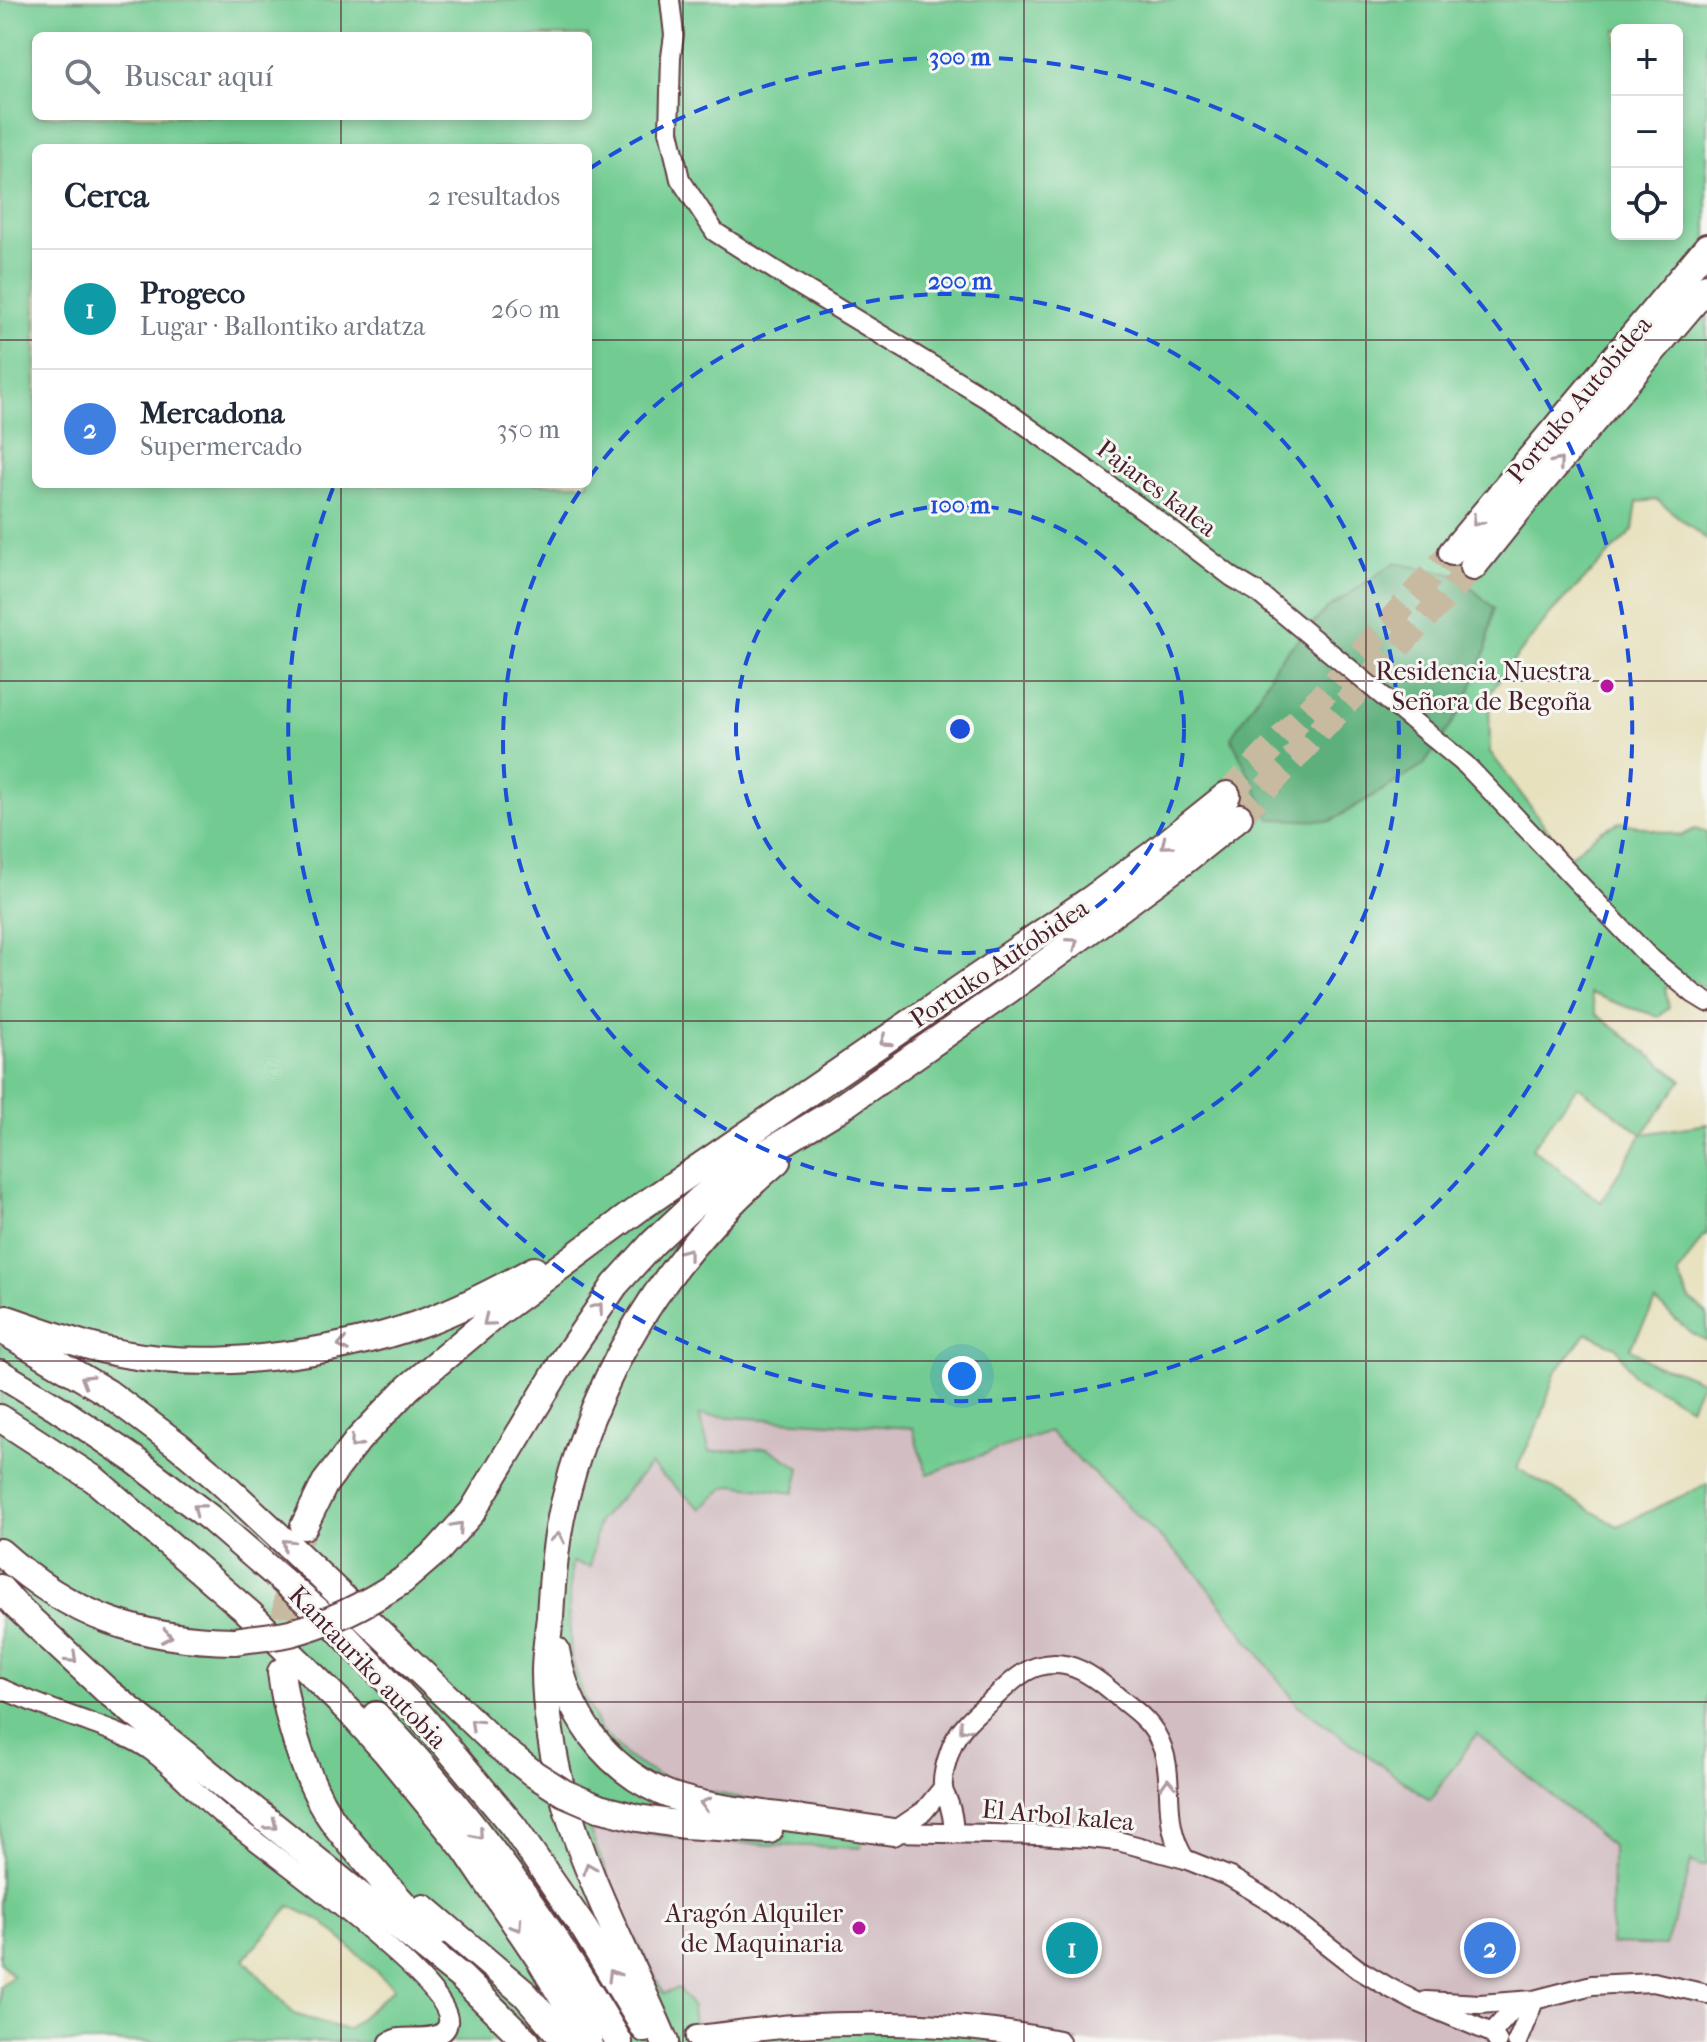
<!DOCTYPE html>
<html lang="es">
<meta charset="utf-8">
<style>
:root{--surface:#fff;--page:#f6f6f7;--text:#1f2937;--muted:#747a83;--line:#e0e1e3;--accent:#db2777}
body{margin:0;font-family:"IM FELL French Canon",serif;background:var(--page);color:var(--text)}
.controls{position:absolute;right:24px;top:24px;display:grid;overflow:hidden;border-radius:12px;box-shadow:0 4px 12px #0003}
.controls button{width:72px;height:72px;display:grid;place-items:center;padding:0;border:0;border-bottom:2px solid var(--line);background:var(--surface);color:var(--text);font:40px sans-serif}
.you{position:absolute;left:962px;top:1376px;width:28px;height:28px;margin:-20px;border:6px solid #fff;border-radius:50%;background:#1a73e8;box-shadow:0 0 0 12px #1a73e833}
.badge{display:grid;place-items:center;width:52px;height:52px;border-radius:50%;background:var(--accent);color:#fff;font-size:26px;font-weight:700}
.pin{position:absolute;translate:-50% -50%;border:4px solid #fff;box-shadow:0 2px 8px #0006}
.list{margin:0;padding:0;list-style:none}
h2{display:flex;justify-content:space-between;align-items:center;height:104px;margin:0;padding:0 32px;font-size:34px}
h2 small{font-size:26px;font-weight:400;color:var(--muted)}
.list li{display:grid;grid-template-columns:52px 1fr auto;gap:24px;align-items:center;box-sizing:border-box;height:120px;padding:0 32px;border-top:2px solid var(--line)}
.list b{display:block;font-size:30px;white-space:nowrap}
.list p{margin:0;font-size:26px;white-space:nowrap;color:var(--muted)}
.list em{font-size:26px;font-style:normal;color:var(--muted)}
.icon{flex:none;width:44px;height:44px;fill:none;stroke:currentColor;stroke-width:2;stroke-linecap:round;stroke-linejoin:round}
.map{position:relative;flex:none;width:1707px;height:2042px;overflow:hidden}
.search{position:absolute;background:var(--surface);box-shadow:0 4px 12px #0003;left:32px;top:32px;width:560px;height:88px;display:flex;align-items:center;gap:20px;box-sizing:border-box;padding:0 28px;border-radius:12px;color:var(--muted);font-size:30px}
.panel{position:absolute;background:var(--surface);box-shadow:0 4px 12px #0003;left:32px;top:144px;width:560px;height:344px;border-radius:12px}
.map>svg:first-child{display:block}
.industrial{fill:#d2bec2}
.green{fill:#72cc92;stroke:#5e765e;stroke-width:2;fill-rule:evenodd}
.forest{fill:#5db07c;stroke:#546854;stroke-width:2}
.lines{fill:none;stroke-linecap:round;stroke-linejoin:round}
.highway-tunnel{stroke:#c8baa1;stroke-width:26;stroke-dasharray:26 13;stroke-linecap:butt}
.minor-casing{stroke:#623c41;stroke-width:22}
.major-casing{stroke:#623c41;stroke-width:26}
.highway-casing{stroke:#623c41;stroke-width:30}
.minor{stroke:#fff;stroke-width:18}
.major{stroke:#fff;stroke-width:22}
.highway{stroke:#fff;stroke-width:26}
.highway-bridge-casing{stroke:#623c41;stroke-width:30;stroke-linecap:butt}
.highway-bridge{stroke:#fff;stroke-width:26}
.oneway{stroke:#ae9aa0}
.grid{fill:none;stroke:#4a1f2b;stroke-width:2;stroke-opacity:0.55}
.ring{fill:none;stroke:#1d4ed8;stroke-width:4;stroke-dasharray:14 10}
.poi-dot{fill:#b5179e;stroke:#f6f6f2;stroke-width:3}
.labels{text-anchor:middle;stroke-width:6;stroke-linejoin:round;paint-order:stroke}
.street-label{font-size:26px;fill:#4a1f2b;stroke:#f6f6f2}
.poi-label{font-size:26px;fill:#4a1f2b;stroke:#f6f6f2;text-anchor:end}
.centre{fill:#1d4ed8;stroke:#f6f6f2;stroke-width:4}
.ring-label{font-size:24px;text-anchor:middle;font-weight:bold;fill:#1d4ed8;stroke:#f6f6f2;stroke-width:6;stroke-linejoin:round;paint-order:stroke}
</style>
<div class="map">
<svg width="1707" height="2042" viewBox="0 0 1707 2042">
<rect width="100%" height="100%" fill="#f6f6f2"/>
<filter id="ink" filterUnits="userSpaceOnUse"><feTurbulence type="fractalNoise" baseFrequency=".0125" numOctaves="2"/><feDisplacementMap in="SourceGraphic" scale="16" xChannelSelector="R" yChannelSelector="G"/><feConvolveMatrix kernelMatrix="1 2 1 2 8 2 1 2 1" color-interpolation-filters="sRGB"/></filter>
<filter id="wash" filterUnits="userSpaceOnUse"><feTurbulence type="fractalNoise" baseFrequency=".006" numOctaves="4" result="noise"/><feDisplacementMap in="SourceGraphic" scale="32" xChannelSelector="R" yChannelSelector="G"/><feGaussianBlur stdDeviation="1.8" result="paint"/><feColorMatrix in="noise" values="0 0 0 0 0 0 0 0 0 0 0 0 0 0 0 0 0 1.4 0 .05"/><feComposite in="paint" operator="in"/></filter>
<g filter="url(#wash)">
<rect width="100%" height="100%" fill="#e7e1be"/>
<path class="industrial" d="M 698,1415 L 914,1428 L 918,1448 L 928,1474 L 1049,1431 L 1197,1573 L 1299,1705 L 1476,1734 L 1612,1846 L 1611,1944 L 1685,1888 L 1691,1860 L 1700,1866 L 1707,1865 L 1707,2042 L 1079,2042 L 986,2026 L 696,2028 L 665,1995 L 623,1917 L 584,1817 L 615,1827 L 662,1837 L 723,1841 L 757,1801 L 681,1787 L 646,1769 L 627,1756 L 600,1729 L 583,1695 L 571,1658 L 569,1610 L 572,1562 L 590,1567 L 598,1522 L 650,1464 L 701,1509 L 723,1489 L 733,1485 L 794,1492 L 768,1448 L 710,1452 Z"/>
<path class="green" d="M 0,0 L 1707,0 L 1707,540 L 1657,500 L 1637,502 L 1633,530 L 1554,610 L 1503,674 L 1489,695 L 1490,752 L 1568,857 L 1602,830 L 1620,822 L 1681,836 L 1695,829 L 1707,833 L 1707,990 L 1687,978 L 1665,987 L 1669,1008 L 1659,1016 L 1627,1007 L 1590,993 L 1596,1014 L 1682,1080 L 1643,1134 L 1707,1124 L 1707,1236 L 1704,1235 L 1678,1274 L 1690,1300 L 1707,1314 L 1707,1341 L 1691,1333 L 1656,1302 L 1630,1348 L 1654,1365 L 1676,1370 L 1702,1381 L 1690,1407 L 1633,1375 L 1616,1347 L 1587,1333 L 1555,1373 L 1542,1416 L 1517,1468 L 1618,1526 L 1707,1484 L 1707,1865 L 1700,1866 L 1691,1861 L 1685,1888 L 1665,1946 L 1611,1944 L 1612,1846 L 1477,1734 L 1430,1800 L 1298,1705 L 1197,1573 L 1049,1431 L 928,1474 L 918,1448 L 913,1428 L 699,1415 L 710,1452 L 768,1448 L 800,1468 L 794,1493 L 733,1485 L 723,1489 L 701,1509 L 650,1465 L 598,1522 L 590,1567 L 572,1562 L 569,1610 L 571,1658 L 583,1695 L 600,1729 L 626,1756 L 646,1769 L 681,1787 L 757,1801 L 863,1817 L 861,1848 C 768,1844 673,1846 585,1818 L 623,1917 L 664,1994 L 679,1988 L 691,2005 L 695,2027 L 986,2026 L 1079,2042 L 0,2042 L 0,1986 L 13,1976 L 0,1962 ZM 1617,30 L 1677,30 L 1677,234 L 1617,234 ZM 36,36 L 588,36 L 588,116 L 36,116 ZM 36,148 L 588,148 L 588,484 L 36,484 ZM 1327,609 L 1423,766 L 1331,821 L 1262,690 L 1277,662 ZM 1578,1086 L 1642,1134 L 1601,1202 L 1532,1148 ZM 290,1906 L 323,1922 L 394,1988 L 347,2030 L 294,2014 L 244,1959 Z"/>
<path class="forest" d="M 1394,563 L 1457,575 L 1494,608 L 1486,650 L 1464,706 L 1423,766 L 1330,821 L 1270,819 L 1231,737 L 1262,690 L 1277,662 L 1327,609 Z"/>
</g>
<g filter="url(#ink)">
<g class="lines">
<path class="highway-tunnel" d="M 1227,795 L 1337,680 L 1452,552
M 1239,817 L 1473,567
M 282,1656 L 287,1593 L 302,1533"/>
<defs>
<path id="minor" d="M 670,0 L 674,35 L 671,57 L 669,131 L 680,179 L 715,232 L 792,281 L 999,406 L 1156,519 L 1232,577 L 1257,592 L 1466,765 L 1648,956 L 1694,994 L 1707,1002
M 0,1688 C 28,1701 56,1711 85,1721 C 106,1729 132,1737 151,1751 C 177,1770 198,1796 223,1816 C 258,1844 455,1983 448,2023 C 445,2042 413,2036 400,2038 C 395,2038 393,2040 389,2042
M 893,1832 L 1039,1835 L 1089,1838 L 1118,1841 L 1185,1859 L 1230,1877 L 1269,1900 L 1358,1969 L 1390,1988 L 1415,2001 L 1492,2033 L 1498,2042
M 893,1832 L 924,1811 L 942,1789
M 953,1834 C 954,1824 952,1813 949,1804 C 947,1798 943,1793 943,1787 C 942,1775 946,1762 950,1751 C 957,1729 975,1714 992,1700 C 1005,1688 1019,1673 1036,1667 C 1069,1656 1095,1677 1118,1697 C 1132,1708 1149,1720 1157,1736 C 1179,1774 1158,1819 1185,1859
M 1426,2001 L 1480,2004 L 1520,2001 L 1526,2010 L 1527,2018
M 1492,2033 L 1520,2001 L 1534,2000 L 1592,1985 L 1653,1982 L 1707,1994
M 1517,2042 L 1532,2006"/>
<path id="major" d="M 697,2037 C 729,2034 762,2028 795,2026 C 882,2021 971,2023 1058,2042"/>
<path id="highway" d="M 1452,552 L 1707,247
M 1473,567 L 1528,498 L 1707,287
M 7,1319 C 46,1332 84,1347 124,1354 C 213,1371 334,1354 419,1324 C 459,1310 497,1290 534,1270
M 0,1329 L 108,1393 L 179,1446 L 219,1480 L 283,1540 L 497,1745 L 534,1774
M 0,1373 L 56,1407 L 132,1458 L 210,1518 L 334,1625 L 421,1716 L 513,1826 L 585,1930 L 645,2029
M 0,1418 L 94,1479 L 249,1613 L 349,1711 L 386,1752 L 465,1849 L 540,1960 L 589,2042
M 304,1526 L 325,1483 L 358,1440 L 409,1387 L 495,1315 L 641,1207 L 1090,900 L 1153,854 L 1227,795
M 0,1552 C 71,1616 140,1640 235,1641
M 402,1581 L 438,1550 L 472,1512 L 565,1358 L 615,1285 L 653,1243 L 700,1199 L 733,1173 L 837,1110 L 1010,989 L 1179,865 L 1239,817
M 0,1588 L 15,1605 L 107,1691 L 461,1977 L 527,2042
M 556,1650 C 567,1713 603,1766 662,1792 C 691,1805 738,1810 770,1815 C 811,1820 852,1826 893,1832
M 281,1672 C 287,1717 300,1761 321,1802 C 334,1826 353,1846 370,1866 C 390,1890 411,1913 434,1934
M 376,1715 C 470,1813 551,1925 619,2042
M 599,1808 L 638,1818 L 684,1825 L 769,1830
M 424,1908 L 525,1994 L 566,2042
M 665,2042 C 630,1959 586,1879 562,1791 C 553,1757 545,1707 545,1672 C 545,1654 548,1635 550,1617 C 552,1579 555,1541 564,1504 C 597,1367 670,1252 777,1161"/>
</defs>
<use href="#minor" class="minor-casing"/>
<use href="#major" class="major-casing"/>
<use href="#highway" class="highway-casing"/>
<use href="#minor" class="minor"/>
<use href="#major" class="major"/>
<use href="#highway" class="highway"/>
<defs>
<path id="highway-bridge" d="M 235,1641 C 253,1638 272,1637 290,1633 C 331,1623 367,1604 402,1581
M 534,1774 L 564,1793 L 599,1808"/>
</defs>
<use href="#highway-bridge" class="highway-bridge-casing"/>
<use href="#highway-bridge" class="highway-bridge"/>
</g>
<defs><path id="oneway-chevron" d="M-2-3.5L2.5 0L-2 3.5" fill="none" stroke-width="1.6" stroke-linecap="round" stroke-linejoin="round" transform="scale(2)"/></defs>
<g class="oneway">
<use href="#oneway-chevron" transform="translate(1558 463) rotate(-50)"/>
<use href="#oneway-chevron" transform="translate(1477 521) rotate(130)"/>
<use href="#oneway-chevron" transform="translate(1166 844) rotate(141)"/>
<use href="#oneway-chevron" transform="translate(1073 943) rotate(-36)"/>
<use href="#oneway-chevron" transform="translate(885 1041) rotate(146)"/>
<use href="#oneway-chevron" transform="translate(687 1253) rotate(-52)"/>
<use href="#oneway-chevron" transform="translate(598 1308) rotate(-53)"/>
<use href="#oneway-chevron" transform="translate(488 1321) rotate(141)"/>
<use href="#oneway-chevron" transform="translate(343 1345) rotate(169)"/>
<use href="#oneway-chevron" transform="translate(86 1380) rotate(-149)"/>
<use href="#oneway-chevron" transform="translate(355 1443) rotate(130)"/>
<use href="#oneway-chevron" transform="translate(198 1509) rotate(-142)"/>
<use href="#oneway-chevron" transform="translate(458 1527) rotate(-48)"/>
<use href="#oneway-chevron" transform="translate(558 1538) rotate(-80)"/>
<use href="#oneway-chevron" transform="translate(287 1544) rotate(-136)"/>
<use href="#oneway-chevron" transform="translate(167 1636) rotate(9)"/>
<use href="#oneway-chevron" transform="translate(72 1658) rotate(43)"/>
<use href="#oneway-chevron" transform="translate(475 1724) rotate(-136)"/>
<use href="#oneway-chevron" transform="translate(964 1728) rotate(129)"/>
<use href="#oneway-chevron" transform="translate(1168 1784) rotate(-92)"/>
<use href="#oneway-chevron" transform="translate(705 1804) rotate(-166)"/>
<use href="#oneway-chevron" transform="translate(272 1825) rotate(39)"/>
<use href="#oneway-chevron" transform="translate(478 1834) rotate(50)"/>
<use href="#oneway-chevron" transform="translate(589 1868) rotate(-112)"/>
<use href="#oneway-chevron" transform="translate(517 1926) rotate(56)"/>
<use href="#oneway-chevron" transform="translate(613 1975) rotate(-121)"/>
</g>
</g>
<path class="grid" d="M 341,0 L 341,36M 683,0 L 683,2042M 1024,0 L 1024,2042M 1366,0 L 1366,2042M 341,116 L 341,148M 0,340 L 36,340M 588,340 L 1707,340M 341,484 L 341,2042M 0,681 L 1707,681M 0,1021 L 1707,1021M 0,1361 L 1707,1361M 0,1702 L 1707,1702"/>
<g class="ring">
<circle cx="960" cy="729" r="224"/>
<path d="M589 478A448 448 0 1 1 584 485"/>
<path d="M589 169A672 672 0 1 1 333 488"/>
</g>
<g class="poi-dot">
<circle cx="1607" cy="686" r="8"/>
<circle cx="859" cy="1928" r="8"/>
</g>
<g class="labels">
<g class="street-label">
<text transform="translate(1579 399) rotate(-50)" y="9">Portuko Autobidea</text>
<text transform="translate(1157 488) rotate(37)" y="9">Pajares kalea</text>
<text transform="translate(999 963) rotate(-34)" y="9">Portuko Autobidea</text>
<text transform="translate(368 1667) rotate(46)" y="9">Kantauriko autobia</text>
<text transform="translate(1058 1815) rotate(5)" y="9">El Arbol kalea</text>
</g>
<g class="poi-label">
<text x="1591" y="680">Residencia Nuestra<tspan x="1591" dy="30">Señora de Begoña</tspan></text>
<text x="843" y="1922">Aragón Alquiler<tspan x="843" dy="30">de Maquinaria</tspan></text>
</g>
</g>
<circle cx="960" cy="729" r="12" class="centre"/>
<g class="ring-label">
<text x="960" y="65">300 m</text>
<text x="960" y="289">200 m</text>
<text x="960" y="513">100 m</text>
</g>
</svg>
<div class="controls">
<button>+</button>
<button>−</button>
<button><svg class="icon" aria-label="locate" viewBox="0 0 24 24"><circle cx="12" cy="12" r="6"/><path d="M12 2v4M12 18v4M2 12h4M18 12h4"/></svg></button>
</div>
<div class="you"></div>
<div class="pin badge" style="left:1072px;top:1948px;background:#0f9aa8">1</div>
<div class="pin badge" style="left:1490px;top:1948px;background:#3f7fe0">2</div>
<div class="search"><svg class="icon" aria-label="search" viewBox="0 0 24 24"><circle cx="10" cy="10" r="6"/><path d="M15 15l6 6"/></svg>Buscar aquí</div>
<section class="panel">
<h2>Cerca<small>2 resultados</small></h2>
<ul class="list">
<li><span class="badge" style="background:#0f9aa8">1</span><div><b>Progeco</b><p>Lugar · Ballontiko ardatza</p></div><em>260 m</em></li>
<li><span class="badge" style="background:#3f7fe0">2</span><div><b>Mercadona</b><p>Supermercado</p></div><em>350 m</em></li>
</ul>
</section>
</div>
